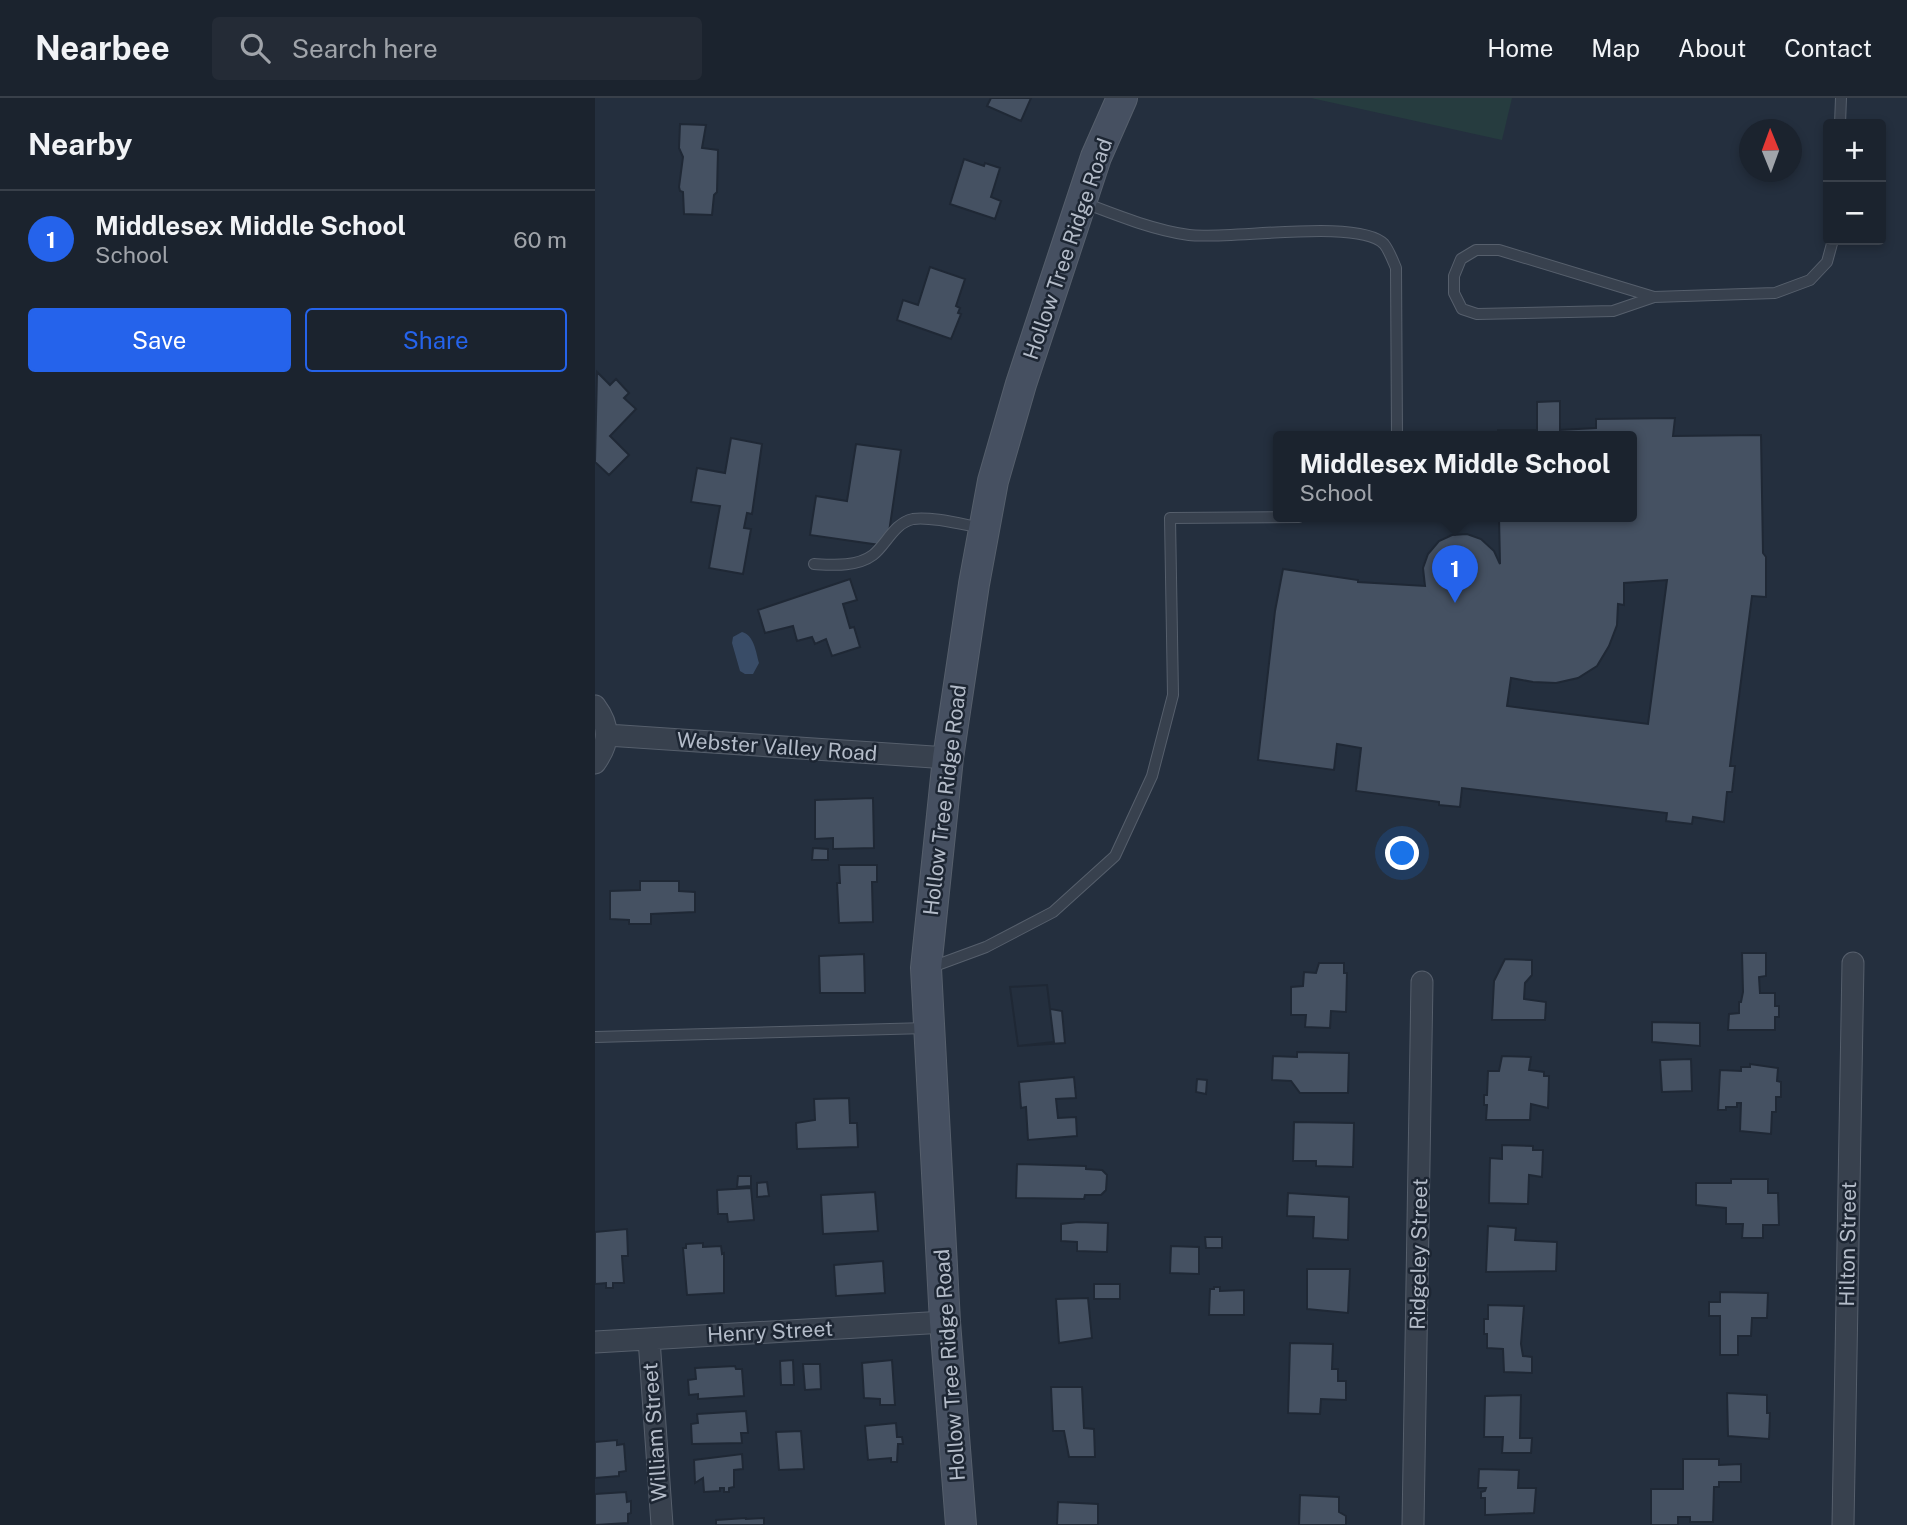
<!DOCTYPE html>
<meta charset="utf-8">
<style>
:root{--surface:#1b232e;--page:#242b36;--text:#f1f3f6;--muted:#a0a4aa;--line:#39404a;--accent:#2563eb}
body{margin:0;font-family:"Public Sans",sans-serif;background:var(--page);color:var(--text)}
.controls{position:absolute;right:21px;top:21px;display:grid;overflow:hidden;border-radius:7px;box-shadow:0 4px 10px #0003}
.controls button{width:63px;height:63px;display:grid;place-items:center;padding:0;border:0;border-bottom:2px solid var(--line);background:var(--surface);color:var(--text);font:35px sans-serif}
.compass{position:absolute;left:1144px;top:21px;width:63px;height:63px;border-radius:50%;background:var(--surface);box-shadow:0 4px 10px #0003;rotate:359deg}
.you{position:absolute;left:808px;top:756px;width:24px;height:24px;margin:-18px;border:5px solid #fff;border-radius:50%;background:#1a73e8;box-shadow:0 0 0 10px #1a73e833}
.badge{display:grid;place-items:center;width:46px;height:46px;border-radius:50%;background:var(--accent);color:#fff;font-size:23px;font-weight:700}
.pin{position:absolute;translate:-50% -58px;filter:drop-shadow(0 2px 4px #0008)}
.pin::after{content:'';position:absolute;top:37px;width:24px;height:21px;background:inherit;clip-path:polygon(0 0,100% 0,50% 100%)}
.popup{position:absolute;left:678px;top:333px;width:364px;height:91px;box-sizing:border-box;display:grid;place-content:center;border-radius:7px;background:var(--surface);filter:drop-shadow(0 2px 5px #0005);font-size:23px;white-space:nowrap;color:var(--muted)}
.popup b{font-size:26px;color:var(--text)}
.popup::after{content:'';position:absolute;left:50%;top:100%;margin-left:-14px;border:14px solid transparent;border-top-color:var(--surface)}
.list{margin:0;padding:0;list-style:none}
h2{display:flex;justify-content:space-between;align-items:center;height:91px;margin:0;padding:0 28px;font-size:30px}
h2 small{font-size:23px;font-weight:400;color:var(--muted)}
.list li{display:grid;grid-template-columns:46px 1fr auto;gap:21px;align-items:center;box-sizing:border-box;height:98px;padding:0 28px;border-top:2px solid var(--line)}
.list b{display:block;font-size:26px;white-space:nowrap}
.list p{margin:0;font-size:23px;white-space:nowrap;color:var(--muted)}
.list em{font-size:23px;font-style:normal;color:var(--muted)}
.actions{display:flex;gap:14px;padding:21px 28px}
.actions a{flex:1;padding:16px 0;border:2px solid var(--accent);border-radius:7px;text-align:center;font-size:24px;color:var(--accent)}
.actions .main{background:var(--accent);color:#fff}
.icon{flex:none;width:38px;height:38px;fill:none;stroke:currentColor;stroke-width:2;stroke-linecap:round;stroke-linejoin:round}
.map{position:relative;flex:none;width:1312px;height:1427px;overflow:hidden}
header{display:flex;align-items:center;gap:42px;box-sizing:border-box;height:98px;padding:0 35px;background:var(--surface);border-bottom:2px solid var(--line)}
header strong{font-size:33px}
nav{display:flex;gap:38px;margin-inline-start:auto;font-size:24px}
.search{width:490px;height:63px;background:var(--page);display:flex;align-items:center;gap:18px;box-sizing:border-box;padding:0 24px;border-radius:7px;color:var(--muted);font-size:26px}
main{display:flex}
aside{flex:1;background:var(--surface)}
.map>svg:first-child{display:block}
.green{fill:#263c3f}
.water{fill:#394c67}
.building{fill:#455162;stroke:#1f2835;stroke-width:2;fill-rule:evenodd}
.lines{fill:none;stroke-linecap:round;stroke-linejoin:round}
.lane-casing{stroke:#565f6c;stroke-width:12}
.street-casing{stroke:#565f6c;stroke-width:23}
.secondary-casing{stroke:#565f6c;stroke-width:32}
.lane{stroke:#38414e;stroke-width:10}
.street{stroke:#38414e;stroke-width:21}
.secondary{stroke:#465061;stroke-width:30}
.labels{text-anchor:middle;stroke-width:5;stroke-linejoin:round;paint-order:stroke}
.street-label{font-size:21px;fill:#b4bcc9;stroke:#1d2633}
</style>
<header>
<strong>Nearbee</strong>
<div class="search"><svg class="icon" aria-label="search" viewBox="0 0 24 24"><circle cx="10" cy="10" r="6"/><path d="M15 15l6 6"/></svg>Search here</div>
<nav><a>Home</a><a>Map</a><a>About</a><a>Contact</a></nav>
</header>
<main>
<aside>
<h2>Nearby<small></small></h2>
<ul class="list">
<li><span class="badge">1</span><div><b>Middlesex Middle School</b><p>School</p></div><em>60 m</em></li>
</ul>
<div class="actions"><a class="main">Save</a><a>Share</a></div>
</aside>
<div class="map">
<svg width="1312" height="1427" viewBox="0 0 1312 1427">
<rect width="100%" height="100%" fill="#242f3e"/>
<path class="green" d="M 716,0 L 917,0 L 907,42 Z"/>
<path class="water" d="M 147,534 C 159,537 161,554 164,565 L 158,576 L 150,576 L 145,573 L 137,545 L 138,539 Z"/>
<path class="building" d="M 396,0 L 436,0 L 426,23 L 392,8 Z
M 85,26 L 111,27 L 107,50 L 123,52 L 122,94 L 119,97 L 117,117 L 89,116 L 88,94 L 85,93 L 84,89 L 88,59 L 84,50 Z
M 369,61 L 389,68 L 390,65 L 405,70 L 396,99 L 406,103 L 400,121 L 355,106 Z
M 335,169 L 370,181 L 361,208 L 365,210 L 363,215 L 366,216 L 356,241 L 302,222 L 308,202 L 323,207 Z
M 2,274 L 15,287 L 21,281 L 34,295 L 29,300 L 41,311 L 15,338 L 34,357 L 14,377 L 0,364 Z
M 965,303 L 965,332 L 1001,330 L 1001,321 L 1080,320 L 1078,338 L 1166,337 L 1168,455 L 1171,459 L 1171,499 L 1157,498 L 1135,668 L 1140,668 L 1137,694 L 1132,694 L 1129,724 L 1098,719 L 1097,726 L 1071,723 L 1072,715 L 867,690 L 865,709 L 844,707 L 844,704 L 761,693 L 766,650 L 742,646 L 739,672 L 663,662 L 680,513 L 688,471 L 763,482 L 763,484 L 830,488 L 828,470 L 833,456 L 844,443 L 857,437 L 872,436 L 886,441 L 899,453 L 905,466 L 904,419 L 1037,419 L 1037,339 L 903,339 L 903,332 L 942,332 L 942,304 ZM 1072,482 L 1053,626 L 912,608 L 916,580 L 938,584 L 961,585 L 983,580 L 1002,568 L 1014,548 L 1022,527 L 1023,506 L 1029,507 L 1029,485 Z
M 136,340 L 167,346 L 157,416 L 152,415 L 149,430 L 156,431 L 148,476 L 114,470 L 125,408 L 96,404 L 102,370 L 130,375 Z
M 261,346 L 306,352 L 292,448 L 215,437 L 221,398 L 252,403 Z
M 255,481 L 262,502 L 248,506 L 255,530 L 259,529 L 265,549 L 237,558 L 231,541 L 220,546 L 217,539 L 202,543 L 198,528 L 170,535 L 163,512 Z
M 278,700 L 279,750 L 238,751 L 238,740 L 220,741 L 220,702 Z
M 218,750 L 233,751 L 233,762 L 217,762 Z
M 244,767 L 282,767 L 282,784 L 277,784 L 278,824 L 244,825 L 242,785 L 245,785 Z
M 45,783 L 84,783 L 84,793 L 100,794 L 100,814 L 56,816 L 56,826 L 34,826 L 34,822 L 15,821 L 15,793 L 45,792 Z
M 1147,855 L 1171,855 L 1171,878 L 1164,879 L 1165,895 L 1180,895 L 1180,908 L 1184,908 L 1184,919 L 1180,919 L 1180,932 L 1133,932 L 1134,916 L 1144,915 L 1144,904 L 1146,904 L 1148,894 Z
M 269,856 L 270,895 L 225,895 L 224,858 Z
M 910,861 L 937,862 L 937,877 L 930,885 L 929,901 L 951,904 L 950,922 L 897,922 L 899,883 Z
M 724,865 L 749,865 L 749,875 L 752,875 L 751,914 L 736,913 L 735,930 L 710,929 L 711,917 L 696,917 L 696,889 L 708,888 L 709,874 L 721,875 Z
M 452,887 L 455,911 L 467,913 L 470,945 L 423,948 L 415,889 Z
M 452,887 L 459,944 L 423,948 L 415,889 Z
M 1057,924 L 1105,925 L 1105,948 L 1057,944 Z
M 702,954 L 754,955 L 753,995 L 705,995 L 696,983 L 677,982 L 678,958 L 702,959 Z
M 907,958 L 936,959 L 934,972 L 949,974 L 949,978 L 954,978 L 953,1010 L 936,1006 L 935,1022 L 891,1022 L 892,1007 L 889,1007 L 889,997 L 892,997 L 893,973 L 904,973 Z
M 1096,961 L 1097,993 L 1067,994 L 1065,962 Z
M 1155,966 L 1183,970 L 1182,983 L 1186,984 L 1186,999 L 1181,999 L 1181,1014 L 1177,1014 L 1176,1036 L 1145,1033 L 1146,1005 L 1142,1005 L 1142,1009 L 1131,1009 L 1131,1012 L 1123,1012 L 1125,972 L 1146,973 L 1146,969 L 1155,969 Z
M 479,979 L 481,1000 L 461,1001 L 463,1020 L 481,1019 L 482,1038 L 433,1042 L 431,1009 L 426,1010 L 424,984 Z
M 602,981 L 612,982 L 611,996 L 601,994 Z
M 254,1000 L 255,1025 L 262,1025 L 263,1049 L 202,1051 L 201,1025 L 220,1022 L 219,1001 Z
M 699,1024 L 759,1025 L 758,1069 L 721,1068 L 721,1063 L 698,1063 Z
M 907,1047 L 938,1048 L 938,1052 L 948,1052 L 947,1079 L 934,1077 L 933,1106 L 894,1105 L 895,1060 L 907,1061 Z
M 422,1066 L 491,1068 L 491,1071 L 507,1072 L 512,1077 L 511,1092 L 506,1097 L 490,1097 L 489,1101 L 421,1100 Z
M 143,1078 L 156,1078 L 156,1088 L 142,1089 Z
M 1136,1081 L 1173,1081 L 1173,1095 L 1183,1095 L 1184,1127 L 1168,1127 L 1168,1140 L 1147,1140 L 1148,1126 L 1131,1126 L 1131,1110 L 1101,1107 L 1101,1085 L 1136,1085 Z
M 172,1084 L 174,1098 L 162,1099 L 162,1085 Z
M 156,1090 L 159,1122 L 133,1124 L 132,1116 L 123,1116 L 122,1092 Z
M 280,1094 L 283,1133 L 228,1136 L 226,1097 Z
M 693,1095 L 754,1099 L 753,1142 L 718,1140 L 719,1119 L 692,1118 Z
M 483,1124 L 513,1125 L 512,1154 L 482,1153 L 482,1144 L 466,1143 L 466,1126 Z
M 893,1128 L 921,1130 L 920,1142 L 962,1144 L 961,1173 L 891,1174 Z
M 32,1131 L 33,1158 L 27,1158 L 29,1185 L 18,1185 L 18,1190 L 11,1190 L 11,1185 L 0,1186 L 0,1134 Z
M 610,1139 L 627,1139 L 627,1150 L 611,1150 Z
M 108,1145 L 108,1149 L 126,1148 L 127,1156 L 129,1155 L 129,1195 L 92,1197 L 88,1150 L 91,1150 L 91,1146 Z
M 576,1148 L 604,1149 L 604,1176 L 575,1175 Z
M 288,1163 L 290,1195 L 241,1198 L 239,1167 Z
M 712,1171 L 755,1171 L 753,1215 L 712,1211 Z
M 499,1186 L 525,1186 L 525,1201 L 499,1201 Z
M 619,1189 L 625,1189 L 625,1193 L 649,1192 L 649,1217 L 614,1217 L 615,1191 L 619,1191 Z
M 1125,1194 L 1173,1195 L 1172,1220 L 1157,1220 L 1156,1238 L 1143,1238 L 1143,1257 L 1125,1257 L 1125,1218 L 1114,1218 L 1114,1204 L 1125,1204 Z
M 493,1200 L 497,1240 L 464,1245 L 461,1201 Z
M 893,1207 L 929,1208 L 926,1246 L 928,1258 L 937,1259 L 937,1275 L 909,1274 L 908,1251 L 892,1250 L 892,1236 L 889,1236 L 889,1221 L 893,1221 Z
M 695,1245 L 738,1246 L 737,1271 L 743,1271 L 743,1283 L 751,1283 L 751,1302 L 726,1301 L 725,1316 L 693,1315 Z
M 198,1262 L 199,1287 L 186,1287 L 185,1263 Z
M 297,1262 L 300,1307 L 285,1307 L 285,1301 L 269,1300 L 267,1265 Z
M 208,1266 L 225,1266 L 226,1291 L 210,1292 Z
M 140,1268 L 141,1271 L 147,1271 L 149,1298 L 103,1301 L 103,1296 L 94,1297 L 93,1282 L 101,1281 L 100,1270 Z
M 456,1289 L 487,1289 L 489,1330 L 499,1331 L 500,1359 L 474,1359 L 469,1333 L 458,1333 Z
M 1132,1295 L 1172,1297 L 1172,1315 L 1175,1315 L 1174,1341 L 1133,1338 Z
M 926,1297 L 925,1340 L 937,1340 L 936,1355 L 907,1355 L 908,1339 L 889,1339 L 890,1298 Z
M 151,1313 L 153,1335 L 146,1335 L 147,1345 L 97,1346 L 96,1326 L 103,1325 L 102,1316 Z
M 301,1325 L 302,1339 L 307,1339 L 308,1346 L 303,1346 L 302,1364 L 296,1364 L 296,1360 L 273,1362 L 270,1328 Z
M 206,1333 L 209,1371 L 184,1372 L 181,1334 Z
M 22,1342 L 22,1347 L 29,1346 L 31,1373 L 24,1374 L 24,1378 L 0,1380 L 0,1344 Z
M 147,1356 L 148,1371 L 139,1372 L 139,1389 L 134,1390 L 134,1394 L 129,1394 L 129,1390 L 125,1390 L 125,1393 L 109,1394 L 108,1380 L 100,1385 L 99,1362 Z
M 1088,1361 L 1124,1361 L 1124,1367 L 1146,1366 L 1146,1384 L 1124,1384 L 1124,1389 L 1119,1389 L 1118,1424 L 1095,1424 L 1095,1419 L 1083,1419 L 1083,1427 L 1056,1427 L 1056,1391 L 1088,1391 Z
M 884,1371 L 924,1372 L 923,1390 L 941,1390 L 939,1415 L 890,1417 L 890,1400 L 886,1400 L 886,1394 L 890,1393 L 891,1390 L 883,1390 Z
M 31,1394 L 32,1404 L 36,1403 L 36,1415 L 33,1416 L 33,1425 L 0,1427 L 0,1396 Z
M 705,1397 L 744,1399 L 744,1414 L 751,1418 L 751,1427 L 704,1427 Z
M 463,1404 L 503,1406 L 503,1427 L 462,1427 Z
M 151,1420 L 151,1421 L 169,1420 L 169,1427 L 121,1427 L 121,1422 Z"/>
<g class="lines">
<defs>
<path id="lane" d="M 1245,26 L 1246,0
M 487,104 C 521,117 558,132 594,137 C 633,142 764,120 789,146 C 794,152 798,163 801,170 L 802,339
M 1059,199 L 904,152 L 881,152 L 866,161 L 859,178 L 859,195 L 867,211 L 882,216 L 1018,213 L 1059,199 L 1180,195 L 1215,182 L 1232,164 L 1238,142
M 219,466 C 238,467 262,469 278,457 C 291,447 299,425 318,421 C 336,418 370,427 388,430
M 334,870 L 391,849 L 458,814 L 520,758 L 557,678 L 578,597 L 575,420 L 704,419
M 0,939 L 332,930"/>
<path id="street" d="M 0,608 C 15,628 15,644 0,665
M 12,637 L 353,660
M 54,1241 L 67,1427
M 0,1244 L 350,1224
M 818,1427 L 827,884
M 1248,1427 L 1258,865"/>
<path id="secondary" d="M 366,1427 L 350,1224 L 331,870 L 353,660 L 379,486 L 398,383 L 426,286 L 501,59 L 527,0"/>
</defs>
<use href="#lane" class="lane-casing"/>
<use href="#street" class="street-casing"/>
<use href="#secondary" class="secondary-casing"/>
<use href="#lane" class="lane"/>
<use href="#street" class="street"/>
<use href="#secondary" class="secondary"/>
</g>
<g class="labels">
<g class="street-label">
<text transform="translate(473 151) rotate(-71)" y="7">Hollow Tree Ridge Road</text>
<text transform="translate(182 649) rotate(4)" y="7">Webster Valley Road</text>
<text transform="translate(350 702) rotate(-83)" y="7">Hollow Tree Ridge Road</text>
<text transform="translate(1253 1146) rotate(-89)" y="7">Hilton Street</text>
<text transform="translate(824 1156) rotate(-89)" y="7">Ridgeley Street</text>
<text transform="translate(175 1234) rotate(-3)" y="7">Henry Street</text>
<text transform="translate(355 1267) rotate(-94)" y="7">Hollow Tree Ridge Road</text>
<text transform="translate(60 1334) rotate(-94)" y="7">William Street</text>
</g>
</g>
</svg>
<div class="controls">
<button>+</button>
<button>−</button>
</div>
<svg class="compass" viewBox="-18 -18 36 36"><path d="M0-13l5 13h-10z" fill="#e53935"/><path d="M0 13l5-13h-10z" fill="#a0a4aa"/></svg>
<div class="you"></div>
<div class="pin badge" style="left:860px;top:505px">1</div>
<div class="popup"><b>Middlesex Middle School</b>School</div>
</div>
</main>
